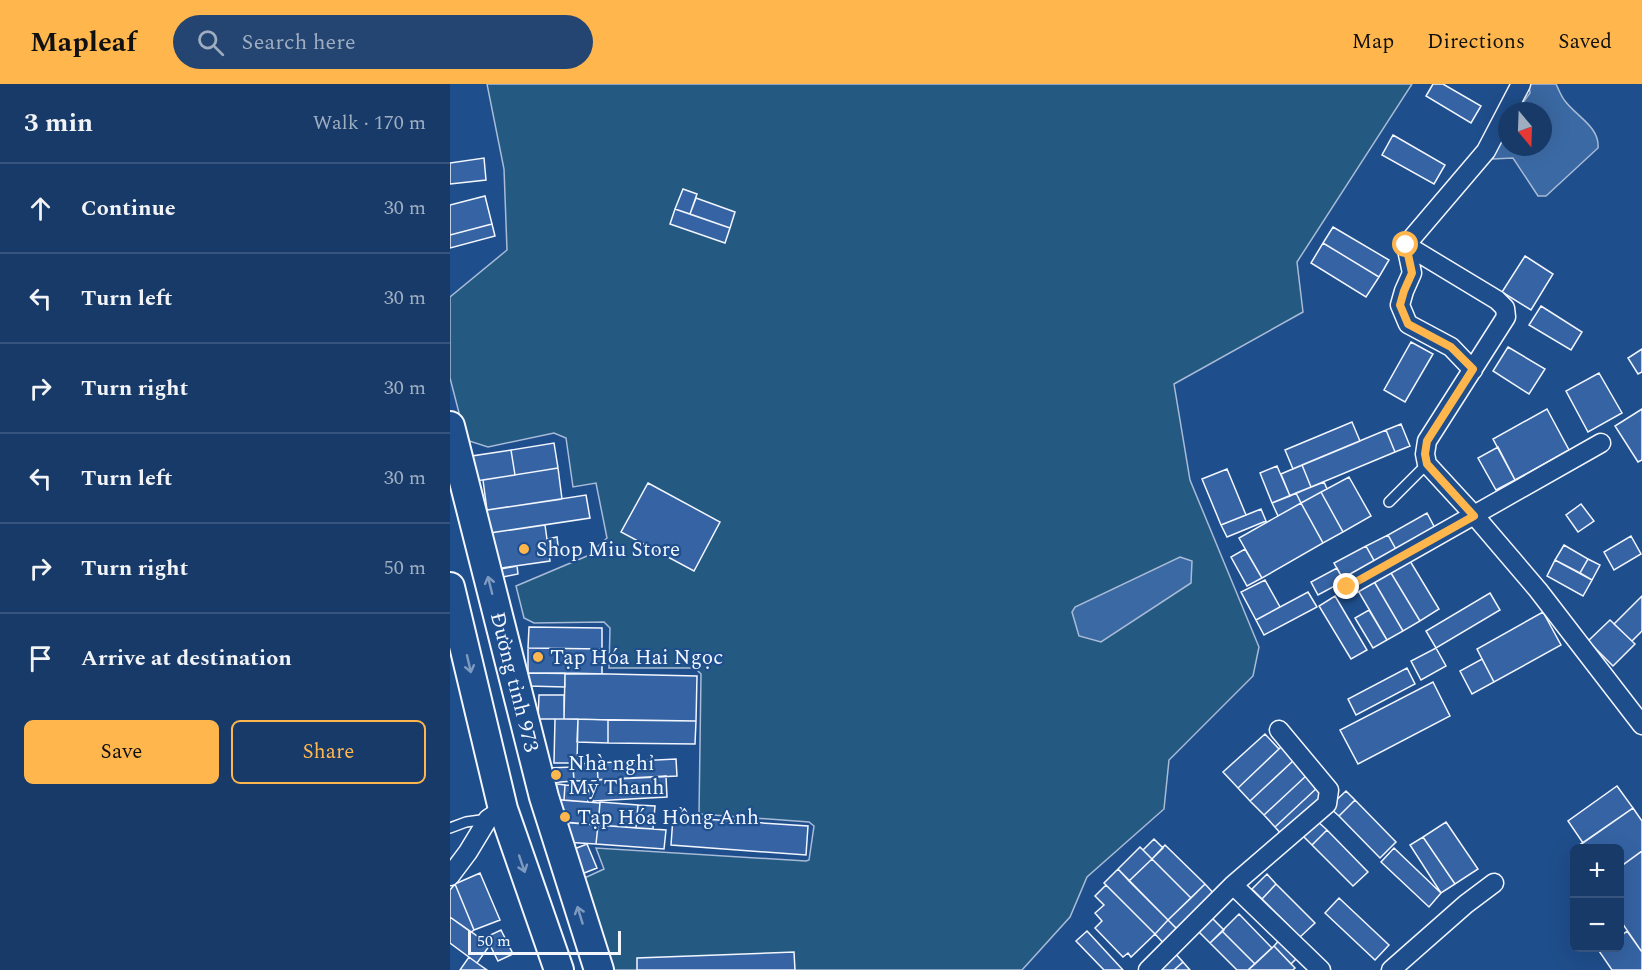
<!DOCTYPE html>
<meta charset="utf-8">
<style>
:root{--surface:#173a69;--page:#244571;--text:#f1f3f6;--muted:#9eadc0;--line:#36547d;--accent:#ffb74d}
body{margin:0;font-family:Spectral,serif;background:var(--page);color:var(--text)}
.controls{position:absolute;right:18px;bottom:18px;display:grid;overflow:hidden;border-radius:9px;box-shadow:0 6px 24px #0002}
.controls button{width:54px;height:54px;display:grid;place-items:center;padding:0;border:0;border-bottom:2px solid var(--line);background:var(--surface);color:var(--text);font:30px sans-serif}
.compass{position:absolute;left:1048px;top:18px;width:54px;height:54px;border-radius:50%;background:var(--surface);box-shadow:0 6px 24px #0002;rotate:161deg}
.scale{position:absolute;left:18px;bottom:15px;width:153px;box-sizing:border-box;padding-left:6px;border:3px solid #f2f6ff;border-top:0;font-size:16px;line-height:21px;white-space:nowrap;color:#f2f6ff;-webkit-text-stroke:4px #1f4e8c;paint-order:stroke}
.stop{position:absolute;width:18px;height:18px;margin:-14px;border:4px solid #ffb74d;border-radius:50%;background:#fff}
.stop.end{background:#ffb74d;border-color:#fff;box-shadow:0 2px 6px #0008}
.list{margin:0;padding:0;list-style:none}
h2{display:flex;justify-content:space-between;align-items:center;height:78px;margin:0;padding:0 24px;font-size:26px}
h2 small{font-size:20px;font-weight:400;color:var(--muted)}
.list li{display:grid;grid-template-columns:39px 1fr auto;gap:18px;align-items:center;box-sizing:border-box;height:90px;padding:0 24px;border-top:2px solid var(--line)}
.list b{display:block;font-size:22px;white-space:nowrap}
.list em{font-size:20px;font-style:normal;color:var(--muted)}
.actions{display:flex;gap:12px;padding:18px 24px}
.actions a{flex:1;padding:14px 0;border:2px solid var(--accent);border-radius:9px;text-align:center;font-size:21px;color:var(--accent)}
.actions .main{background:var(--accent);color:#111}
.icon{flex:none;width:33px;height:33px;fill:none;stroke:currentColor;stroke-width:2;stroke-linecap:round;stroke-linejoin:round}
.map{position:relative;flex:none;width:1192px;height:886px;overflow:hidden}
header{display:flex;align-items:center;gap:36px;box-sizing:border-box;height:84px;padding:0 30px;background:var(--accent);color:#111}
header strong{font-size:28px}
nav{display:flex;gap:33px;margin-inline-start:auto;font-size:21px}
.search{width:420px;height:54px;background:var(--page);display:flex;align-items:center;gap:15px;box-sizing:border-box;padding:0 21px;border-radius:33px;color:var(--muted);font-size:22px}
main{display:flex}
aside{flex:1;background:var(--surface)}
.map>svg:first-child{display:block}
.green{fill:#245a82;stroke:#a8bbd7;stroke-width:1.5}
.water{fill:#3b69a3;stroke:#a8bbd7;stroke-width:1.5}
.building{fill:#3563a3;stroke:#f2f6ff;stroke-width:1.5}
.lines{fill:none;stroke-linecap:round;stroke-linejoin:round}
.lane-casing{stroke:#f2f6ff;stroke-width:12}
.street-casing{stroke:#f2f6ff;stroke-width:21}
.primary-casing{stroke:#f2f6ff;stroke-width:32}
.lane{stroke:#1f4e8c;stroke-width:9}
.street{stroke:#1f4e8c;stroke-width:18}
.primary{stroke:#1f4e8c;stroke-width:28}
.oneway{stroke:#7e9ac0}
.route{stroke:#ffb74d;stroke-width:8}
.poi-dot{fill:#ffb74d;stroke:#1f4e8c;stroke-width:2}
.labels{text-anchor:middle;stroke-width:4.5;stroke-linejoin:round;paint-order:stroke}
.poi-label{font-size:21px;fill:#f2f6ff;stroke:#1f4e8c;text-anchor:start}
.street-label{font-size:21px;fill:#f2f6ff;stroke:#1f4e8c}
</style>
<header>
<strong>Mapleaf</strong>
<div class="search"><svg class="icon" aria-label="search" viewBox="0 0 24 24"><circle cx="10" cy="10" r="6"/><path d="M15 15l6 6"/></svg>Search here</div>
<nav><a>Map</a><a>Directions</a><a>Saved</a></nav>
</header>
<main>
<aside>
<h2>3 min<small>Walk · 170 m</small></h2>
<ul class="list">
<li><svg class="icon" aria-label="ahead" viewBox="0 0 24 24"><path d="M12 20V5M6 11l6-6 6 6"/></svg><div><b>Continue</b></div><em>30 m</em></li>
<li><svg class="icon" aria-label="left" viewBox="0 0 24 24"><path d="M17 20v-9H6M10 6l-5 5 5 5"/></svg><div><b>Turn left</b></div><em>30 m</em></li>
<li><svg class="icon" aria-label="right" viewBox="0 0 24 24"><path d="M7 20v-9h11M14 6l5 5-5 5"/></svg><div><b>Turn right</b></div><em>30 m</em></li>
<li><svg class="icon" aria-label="left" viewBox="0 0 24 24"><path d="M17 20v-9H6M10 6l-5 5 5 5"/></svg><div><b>Turn left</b></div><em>30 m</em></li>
<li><svg class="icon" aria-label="right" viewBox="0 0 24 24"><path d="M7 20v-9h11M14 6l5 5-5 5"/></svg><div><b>Turn right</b></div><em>50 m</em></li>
<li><svg class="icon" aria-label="arrive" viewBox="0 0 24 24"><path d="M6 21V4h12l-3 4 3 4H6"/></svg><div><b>Arrive at destination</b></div></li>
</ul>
<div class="actions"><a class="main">Save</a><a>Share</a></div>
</aside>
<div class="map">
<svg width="1192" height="886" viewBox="0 0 1192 886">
<rect width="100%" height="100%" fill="#1f4e8c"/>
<path class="green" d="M 37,0 L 962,0 L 847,178 L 853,228 L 724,300 L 740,396 L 809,563 L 803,592 L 719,676 L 714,725 L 637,793 L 620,833 L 572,886 L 157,886 L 128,797 L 154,785 L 146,764 L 356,777 L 359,776 L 364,742 L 359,738 L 249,730 L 251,590 L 245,584 L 159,584 L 160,544 L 154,538 L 84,539 L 74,534 L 66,502 L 137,472 L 157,454 L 146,399 L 123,403 L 116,354 L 104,349 L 38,363 L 16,356 L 0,294 L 0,213 L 57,166 L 54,85 Z"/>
<path class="water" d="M 1079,0 L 1106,0 C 1109,6 1111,12 1115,17 C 1126,32 1150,43 1148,64 L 1096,112 L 1088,112 L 1063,74 L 1043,75 L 1043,64 L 1057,43 L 1057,63 L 1093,63 L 1093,27 L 1067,27 L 1080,9 Z
M 730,473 L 742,477 L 741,499 L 651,558 L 629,552 L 622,528 L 625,523 Z"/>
<path class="building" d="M 983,0 L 993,0 L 1031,22 L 1021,39 L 976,12 Z
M 943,51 L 995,81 L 984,100 L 932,71 Z
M 34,74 L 36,96 L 0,100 L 0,79 Z
M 233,105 L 247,110 L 240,130 L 225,125 Z
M 35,112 L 42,140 L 0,151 L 0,121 Z
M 246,114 L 285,128 L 280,144 L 240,130 Z
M 225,125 L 280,144 L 275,159 L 220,140 Z
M 42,140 L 45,152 L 0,164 L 0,151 Z
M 883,143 L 939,176 L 929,193 L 873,159 Z
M 873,159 L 929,193 L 916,213 L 861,179 Z
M 1075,172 L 1103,190 L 1081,226 L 1052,208 Z
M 1091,222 L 1132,248 L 1121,266 L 1079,241 Z
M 961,258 L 983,270 L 955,318 L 934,306 Z
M 1058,263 L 1095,285 L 1079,310 L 1043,287 Z
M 1192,265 L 1192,288 L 1188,290 L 1178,274 Z
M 1149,289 L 1172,329 L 1138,348 L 1116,307 Z
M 1097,325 L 1119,366 L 1065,396 L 1043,355 Z
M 1192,325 L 1192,376 L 1188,378 L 1165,342 Z
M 902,338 L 910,357 L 843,385 L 835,366 Z
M 951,340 L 960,362 L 945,368 L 936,346 Z
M 936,346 L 945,368 L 861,403 L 852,381 Z
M 104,359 L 108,384 L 65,391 L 61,366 Z
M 1048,363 L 1065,396 L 1046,406 L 1028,374 Z
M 61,366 L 65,391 L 26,397 L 22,372 Z
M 852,381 L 861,403 L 840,412 L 831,390 Z
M 827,382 L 840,412 L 822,419 L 810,389 Z
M 108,384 L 112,415 L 37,426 L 33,396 Z
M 777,385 L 796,431 L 771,441 L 752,395 Z
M 899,393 L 921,432 L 893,448 L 871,408 Z
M 874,398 L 877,405 L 851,419 L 846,409 Z
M 198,399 L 270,438 L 244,487 L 171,448 Z
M 871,408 L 893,448 L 873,459 L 851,419 Z
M 846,409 L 851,419 L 828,432 L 822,419 Z
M 136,411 L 140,434 L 34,450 L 31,427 Z
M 851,419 L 873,459 L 812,494 L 789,454 Z
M 1131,420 L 1144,437 L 1128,448 L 1116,431 Z
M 811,425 L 816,437 L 777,453 L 771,441 Z
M 977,429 L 987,448 L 948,469 L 938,451 Z
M 95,441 L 100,477 L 45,485 L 40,449 Z
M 938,451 L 948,469 L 926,480 L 916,462 Z
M 1181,452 L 1191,470 L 1164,486 L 1154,468 Z
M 107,453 L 109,470 L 99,472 L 97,455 Z
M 1114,461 L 1138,475 L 1130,489 L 1105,476 Z
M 916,462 L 926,480 L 894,497 L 884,479 Z
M 795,465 L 812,494 L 797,502 L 781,473 Z
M 957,472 L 989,525 L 970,537 L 938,484 Z
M 1138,475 L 1150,481 L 1142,496 L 1130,489 Z
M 1105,476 L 1142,496 L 1133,512 L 1097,492 Z
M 67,482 L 68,490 L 53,493 L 51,485 Z
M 887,484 L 894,497 L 868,511 L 861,498 Z
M 938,484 L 970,537 L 953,547 L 922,494 Z
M 922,494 L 953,547 L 937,556 L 906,503 Z
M 815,496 L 830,523 L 806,536 L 791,508 Z
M 858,508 L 867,523 L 814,551 L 806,536 Z
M 1040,509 L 1050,526 L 986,564 L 976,547 Z
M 885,512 L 917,566 L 901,575 L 869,522 Z
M 1192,512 L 1192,547 L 1182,557 L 1164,540 Z
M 919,526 L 937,556 L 923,564 L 905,534 Z
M 1093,528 L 1111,561 L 1044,598 L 1027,565 Z
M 1160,536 L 1185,560 L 1163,582 L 1138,557 Z
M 79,543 L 152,544 L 152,565 L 78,564 Z
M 78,564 L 152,565 L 152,590 L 78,589 Z
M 986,564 L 996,582 L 971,596 L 961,577 Z
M 1032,575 L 1044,598 L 1022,610 L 1010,587 Z
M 957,584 L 965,600 L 906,631 L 898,615 Z
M 78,589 L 115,589 L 115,603 L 78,602 Z
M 115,589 L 247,592 L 246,637 L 114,635 Z
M 983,598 L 1000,632 L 908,680 L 890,646 Z
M 89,611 L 114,611 L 114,635 L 88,635 Z
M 105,635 L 128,635 L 127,679 L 104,679 Z
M 128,635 L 158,636 L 158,659 L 127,658 Z
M 158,636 L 246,637 L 245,660 L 158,659 Z
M 815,650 L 829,665 L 788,704 L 773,688 Z
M 831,663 L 844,676 L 800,717 L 788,704 Z
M 226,675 L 227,692 L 148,696 L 147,679 Z
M 844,676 L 857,691 L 814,731 L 800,717 Z
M 147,679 L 148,696 L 124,697 L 123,680 Z
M 123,683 L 124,697 L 97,699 L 97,684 Z
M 857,691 L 868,703 L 825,743 L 814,731 Z
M 216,692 L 217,713 L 143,717 L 142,696 Z
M 100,699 L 115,701 L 114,716 L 99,715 Z
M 115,701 L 139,702 L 138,718 L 114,716 Z
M 1167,702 L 1183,724 L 1133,759 L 1118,737 Z
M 868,703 L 877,711 L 833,752 L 825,743 Z
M 896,707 L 905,716 L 889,732 L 879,723 Z
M 111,716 L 150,719 L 148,741 L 109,738 Z
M 905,716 L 946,758 L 930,774 L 889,732 Z
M 150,718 L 188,721 L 186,744 L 148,741 Z
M 188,721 L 205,722 L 203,745 L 186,744 Z
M 1183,724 L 1192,737 L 1192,767 L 1170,783 L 1170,764 L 1125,764 Z
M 223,733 L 358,742 L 356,771 L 221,761 Z
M 865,735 L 877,746 L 862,761 L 850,749 Z
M 114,738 L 148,741 L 146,760 L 113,758 Z
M 996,738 L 1028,785 L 1005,800 L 973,753 Z
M 148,741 L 216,746 L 214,765 L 146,760 Z
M 877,746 L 918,788 L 903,802 L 862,761 Z
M 973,753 L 1005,800 L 991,809 L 960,761 Z
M 704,755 L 713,764 L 702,775 L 693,766 Z
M 137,760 L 147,784 L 124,793 L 114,769 Z
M 715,761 L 755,800 L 741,814 L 702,775 Z
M 690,763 L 702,775 L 679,797 L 668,785 Z
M 944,764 L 991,809 L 979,823 L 931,778 Z
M 1192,767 L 1192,868 L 1170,836 L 1170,783 Z
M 702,775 L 741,814 L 718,836 L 679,797 Z
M 668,785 L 718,836 L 705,850 L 654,799 Z
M 30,789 L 50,836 L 24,846 L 5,800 Z
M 817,790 L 826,800 L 812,815 L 802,805 Z
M 5,800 L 24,846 L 21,848 L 0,833 L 0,806 Z
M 755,800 L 767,813 L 731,849 L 718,836 Z
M 826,800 L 865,839 L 850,853 L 812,815 Z
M 656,801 L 705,850 L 681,873 L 678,869 L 673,873 L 645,844 L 652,837 L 645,829 L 654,821 L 645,812 Z
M 889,814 L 939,861 L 925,876 L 875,829 Z
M 789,830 L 822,864 L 805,880 L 772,847 Z
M 0,833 L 40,861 L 27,879 L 0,859 Z
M 761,833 L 774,846 L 760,859 L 747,846 Z
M 718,836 L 731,849 L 717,863 L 705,850 Z
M 51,846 L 63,870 L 48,877 L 36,853 Z
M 637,847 L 673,886 L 654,886 L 626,857 Z
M 772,847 L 805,880 L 798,886 L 787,886 L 760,859 Z
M 1177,847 L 1192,868 L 1192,886 L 1162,886 L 1149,867 L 1154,864 L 1170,864 L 1170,853 Z
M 832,853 L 850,871 L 841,880 L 824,862 Z
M 824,862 L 845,884 L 843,886 L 798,886 Z
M 723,867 L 733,878 L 724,886 L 703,886 Z
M 344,868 L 345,886 L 187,886 L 187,874 Z
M 19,873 L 27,879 L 37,886 L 10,886 Z
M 733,878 L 740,886 L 724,886 Z"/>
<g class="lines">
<defs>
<path id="lane" d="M 939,418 L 977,380
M 0,744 L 16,738 L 38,735"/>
<path id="street" d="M 956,161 L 1047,216 L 1055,224 L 1056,233 L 977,357 L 975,370 L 977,380 L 1024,431 L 1088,506 L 1192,641
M 1023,286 L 1001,263 L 958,240 L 950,221 L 954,207 L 962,189 L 956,161 L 1036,67 L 1071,0
M 897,503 L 1151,359
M 0,792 L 18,768 L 38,735 L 53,725
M 783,801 L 871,886
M 698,886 L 783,801 L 877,720 L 879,706 L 829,646
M 941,886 L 1016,820 L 1044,799"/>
<g id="primary">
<path id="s1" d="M 0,342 L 94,713 L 149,886"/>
<path d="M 0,503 L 53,725 L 109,886"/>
</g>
</defs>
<use href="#lane" class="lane-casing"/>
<use href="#street" class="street-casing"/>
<use href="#primary" class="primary-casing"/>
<use href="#lane" class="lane"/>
<use href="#street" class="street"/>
<use href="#primary" class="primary"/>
</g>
<defs><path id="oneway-shaft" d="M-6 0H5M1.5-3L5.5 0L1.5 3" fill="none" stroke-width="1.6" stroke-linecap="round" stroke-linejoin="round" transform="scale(1.5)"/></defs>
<g class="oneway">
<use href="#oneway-shaft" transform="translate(40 501) rotate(-104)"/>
<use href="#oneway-shaft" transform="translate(19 580) rotate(77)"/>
<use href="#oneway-shaft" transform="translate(72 780) rotate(71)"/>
<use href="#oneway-shaft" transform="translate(130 831) rotate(-107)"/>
</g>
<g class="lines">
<path class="route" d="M 897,503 L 1024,432 L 977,380 L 975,370 L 977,357 L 1023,285 L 1001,263 L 958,240 L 950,221 L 954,207 L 962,189 L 956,161"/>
</g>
<g class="poi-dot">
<circle cx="74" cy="465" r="6"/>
<circle cx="88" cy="573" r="6"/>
<circle cx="106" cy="691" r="6"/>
<circle cx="115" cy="733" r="6"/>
</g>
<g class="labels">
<g class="poi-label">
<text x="86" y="472">Shop Miu Store</text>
<text x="100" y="580">Tạp Hóa Hai Ngọc</text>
<text x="118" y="686">Nhà nghỉ<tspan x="118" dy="24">Mỹ Thanh</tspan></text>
<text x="127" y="740">Tạp Hóa Hồng Anh</text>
</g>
<g class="street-label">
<text dy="7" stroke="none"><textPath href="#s1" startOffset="264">Đường tỉnh 973</textPath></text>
</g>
</g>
</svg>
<div class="controls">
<button>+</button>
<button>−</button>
</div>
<svg class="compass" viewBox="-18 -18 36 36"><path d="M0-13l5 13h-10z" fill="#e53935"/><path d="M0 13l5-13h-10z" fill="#9eadc0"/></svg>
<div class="scale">50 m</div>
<div class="stop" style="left:956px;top:161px"></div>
<div class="stop end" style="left:897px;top:503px"></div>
</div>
</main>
